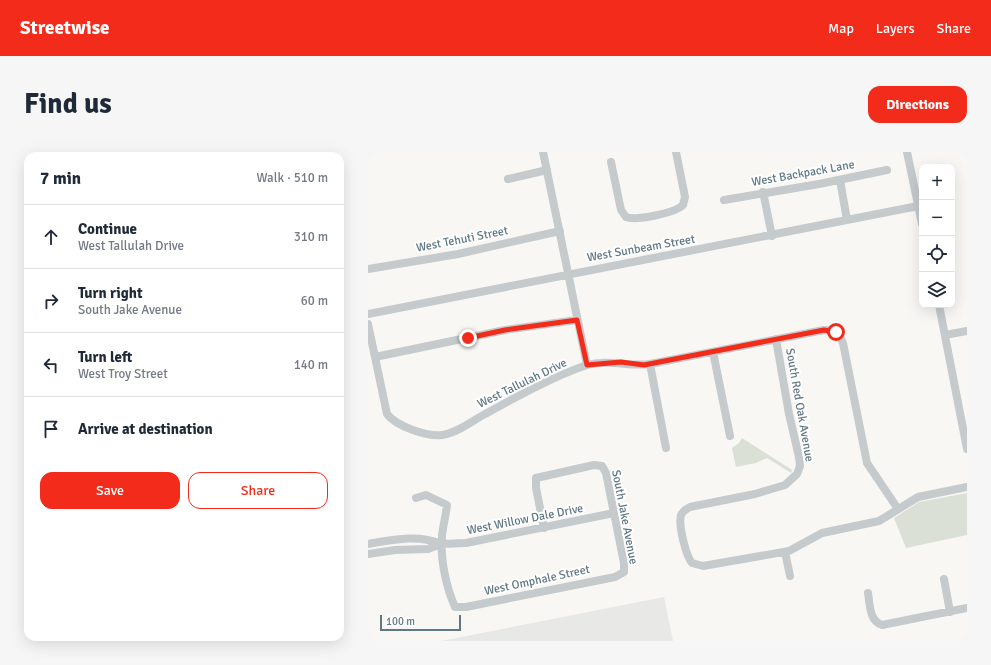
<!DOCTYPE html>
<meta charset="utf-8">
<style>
:root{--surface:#fff;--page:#f6f6f7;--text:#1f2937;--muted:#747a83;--line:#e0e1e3;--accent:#f22b1a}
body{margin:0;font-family:Signika,sans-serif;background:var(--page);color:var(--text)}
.controls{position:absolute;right:12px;top:12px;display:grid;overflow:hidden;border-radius:8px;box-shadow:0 4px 16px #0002}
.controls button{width:36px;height:36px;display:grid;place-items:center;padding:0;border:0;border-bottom:1px solid var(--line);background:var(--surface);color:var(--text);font:20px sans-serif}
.scale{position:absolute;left:12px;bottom:10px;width:81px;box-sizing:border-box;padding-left:4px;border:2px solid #607882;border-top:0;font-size:11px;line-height:14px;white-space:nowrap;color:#607882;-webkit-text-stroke:3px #fff;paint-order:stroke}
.stop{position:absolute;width:12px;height:12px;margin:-9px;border:3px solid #f22b1a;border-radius:50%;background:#fff}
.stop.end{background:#f22b1a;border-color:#fff;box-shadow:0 1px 4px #0008}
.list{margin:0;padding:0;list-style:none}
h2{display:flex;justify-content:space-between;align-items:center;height:52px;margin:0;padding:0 16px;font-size:17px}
h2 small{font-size:13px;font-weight:400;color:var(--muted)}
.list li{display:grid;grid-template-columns:26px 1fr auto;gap:12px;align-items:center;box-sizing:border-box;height:64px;padding:0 16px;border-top:1px solid var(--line)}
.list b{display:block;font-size:15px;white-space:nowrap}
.list p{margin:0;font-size:13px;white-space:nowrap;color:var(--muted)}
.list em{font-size:13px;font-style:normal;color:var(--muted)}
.actions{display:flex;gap:8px;padding:12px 16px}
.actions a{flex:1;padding:9px 0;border:1px solid var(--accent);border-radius:12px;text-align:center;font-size:14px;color:var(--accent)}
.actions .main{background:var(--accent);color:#fff}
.icon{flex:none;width:22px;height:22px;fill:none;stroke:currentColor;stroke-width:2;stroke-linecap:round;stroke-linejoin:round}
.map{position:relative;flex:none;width:599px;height:489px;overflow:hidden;border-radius:12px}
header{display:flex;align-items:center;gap:24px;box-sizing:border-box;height:56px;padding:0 20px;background:var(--accent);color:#fff}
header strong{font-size:19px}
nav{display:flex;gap:22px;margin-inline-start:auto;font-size:14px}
.intro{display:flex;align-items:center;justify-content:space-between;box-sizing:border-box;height:96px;padding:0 24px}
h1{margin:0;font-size:28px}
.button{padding:10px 18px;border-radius:12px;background:var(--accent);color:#fff;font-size:14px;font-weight:700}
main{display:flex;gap:24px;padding:0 24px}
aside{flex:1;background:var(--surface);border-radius:12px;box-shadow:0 4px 16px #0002}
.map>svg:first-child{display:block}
.built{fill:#e8e9e7}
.green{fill:#dae0d5}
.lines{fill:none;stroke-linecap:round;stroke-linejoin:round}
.minor{stroke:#c5cacd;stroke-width:8}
.route{stroke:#f22b1a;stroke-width:5}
.labels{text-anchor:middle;stroke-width:4;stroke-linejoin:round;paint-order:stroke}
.street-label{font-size:12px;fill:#607882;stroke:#fff}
</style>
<header>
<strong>Streetwise</strong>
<nav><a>Map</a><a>Layers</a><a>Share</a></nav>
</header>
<div class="intro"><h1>Find us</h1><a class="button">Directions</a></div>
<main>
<aside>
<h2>7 min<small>Walk · 510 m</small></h2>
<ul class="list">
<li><svg class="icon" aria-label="ahead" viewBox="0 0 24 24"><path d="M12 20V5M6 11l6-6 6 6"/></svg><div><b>Continue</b><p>West Tallulah Drive</p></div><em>310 m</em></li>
<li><svg class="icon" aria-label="right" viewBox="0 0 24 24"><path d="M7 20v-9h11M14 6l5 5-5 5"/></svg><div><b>Turn right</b><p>South Jake Avenue</p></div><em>60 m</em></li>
<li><svg class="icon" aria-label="left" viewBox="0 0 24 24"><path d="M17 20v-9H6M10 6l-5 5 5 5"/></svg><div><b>Turn left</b><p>West Troy Street</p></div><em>140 m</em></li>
<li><svg class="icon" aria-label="arrive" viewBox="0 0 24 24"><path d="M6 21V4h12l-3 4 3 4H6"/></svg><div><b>Arrive at destination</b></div></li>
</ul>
<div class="actions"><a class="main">Save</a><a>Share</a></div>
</aside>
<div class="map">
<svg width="599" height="489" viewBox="0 0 599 489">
<rect width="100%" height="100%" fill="#f8f7f4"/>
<path class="built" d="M 296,445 L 305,489 L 73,489 Z"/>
<path class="green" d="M 374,286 L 424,318 L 423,321 L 399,306 L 388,311 L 368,315 L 364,296 L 371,291 Z
M 599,341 L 599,383 L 538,396 L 526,366 L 551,350 Z"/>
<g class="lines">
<path class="minor" d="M 175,0 L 219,213
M 539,0 L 554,72
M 243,10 L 253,58 L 258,65 C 268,69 307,61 315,53 L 317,45 L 308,0
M 140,27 L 179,18
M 472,28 L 479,68
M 395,40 L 404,84
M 356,48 L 451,32 L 519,18
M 0,117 L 90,102 L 192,79
M 571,153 L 599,297
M 0,162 L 550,54
M 0,172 L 19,262 C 28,274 59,285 74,283 C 89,281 104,269 117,262 C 148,245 186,224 219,213 C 240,207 262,215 282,212 L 456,178 C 466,178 471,182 475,191 L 499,311 L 530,357
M 577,183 L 599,179
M 408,187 L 421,262 L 431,305 L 432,314 L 429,322 L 417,333 L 387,342 L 322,355 C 318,357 315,359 313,363 C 310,373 318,404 324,411 L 335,414 L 421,399 L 454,381 L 511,369 L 550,345 L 599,335
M 345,200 L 362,284
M 7,205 L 137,178 L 209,168
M 282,212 L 298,296
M 48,346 L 58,343 L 79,353 C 78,363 75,373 74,384 C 72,406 78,435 87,455 L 98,455 L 247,425 L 256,420 L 256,411 L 238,321 L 234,314 L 226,313 L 168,326 L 168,336 L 176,376
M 0,392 C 24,388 50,382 73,392
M 417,400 L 422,424
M 0,402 L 27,398 L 60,397 L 73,392 L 98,391 L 246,361
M 576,427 L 582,460
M 500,441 C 502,452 501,469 514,473 L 599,456"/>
</g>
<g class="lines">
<path class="route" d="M 100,186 L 137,178 L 209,168 L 219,213 L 253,210 L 276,213 L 456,178 L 468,180"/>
</g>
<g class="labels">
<g class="street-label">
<text transform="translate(435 21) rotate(-10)" y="4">West Backpack Lane</text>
<text transform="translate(94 87) rotate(-11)" y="4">West Tehuti Street</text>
<text transform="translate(273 96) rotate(-10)" y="4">West Sunbeam Street</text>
<text transform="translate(154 231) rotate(-26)" y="4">West Tallulah Drive</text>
<text transform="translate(432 253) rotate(80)" y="4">South Red Oak Avenue</text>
<text transform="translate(257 365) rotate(79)" y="4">South Jake Avenue</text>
<text transform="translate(157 367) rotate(-11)" y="4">West Willow Dale Drive</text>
<text transform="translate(169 428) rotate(-12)" y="4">West Omphale Street</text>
</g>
</g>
</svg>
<div class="controls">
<button>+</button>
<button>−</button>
<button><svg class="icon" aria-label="locate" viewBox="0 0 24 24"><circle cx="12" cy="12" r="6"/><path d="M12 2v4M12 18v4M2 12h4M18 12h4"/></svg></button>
<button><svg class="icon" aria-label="layers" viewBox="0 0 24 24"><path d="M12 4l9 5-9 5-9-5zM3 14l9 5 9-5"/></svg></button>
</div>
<div class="scale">100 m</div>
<div class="stop" style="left:468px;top:180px"></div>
<div class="stop end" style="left:100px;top:186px"></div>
</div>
</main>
